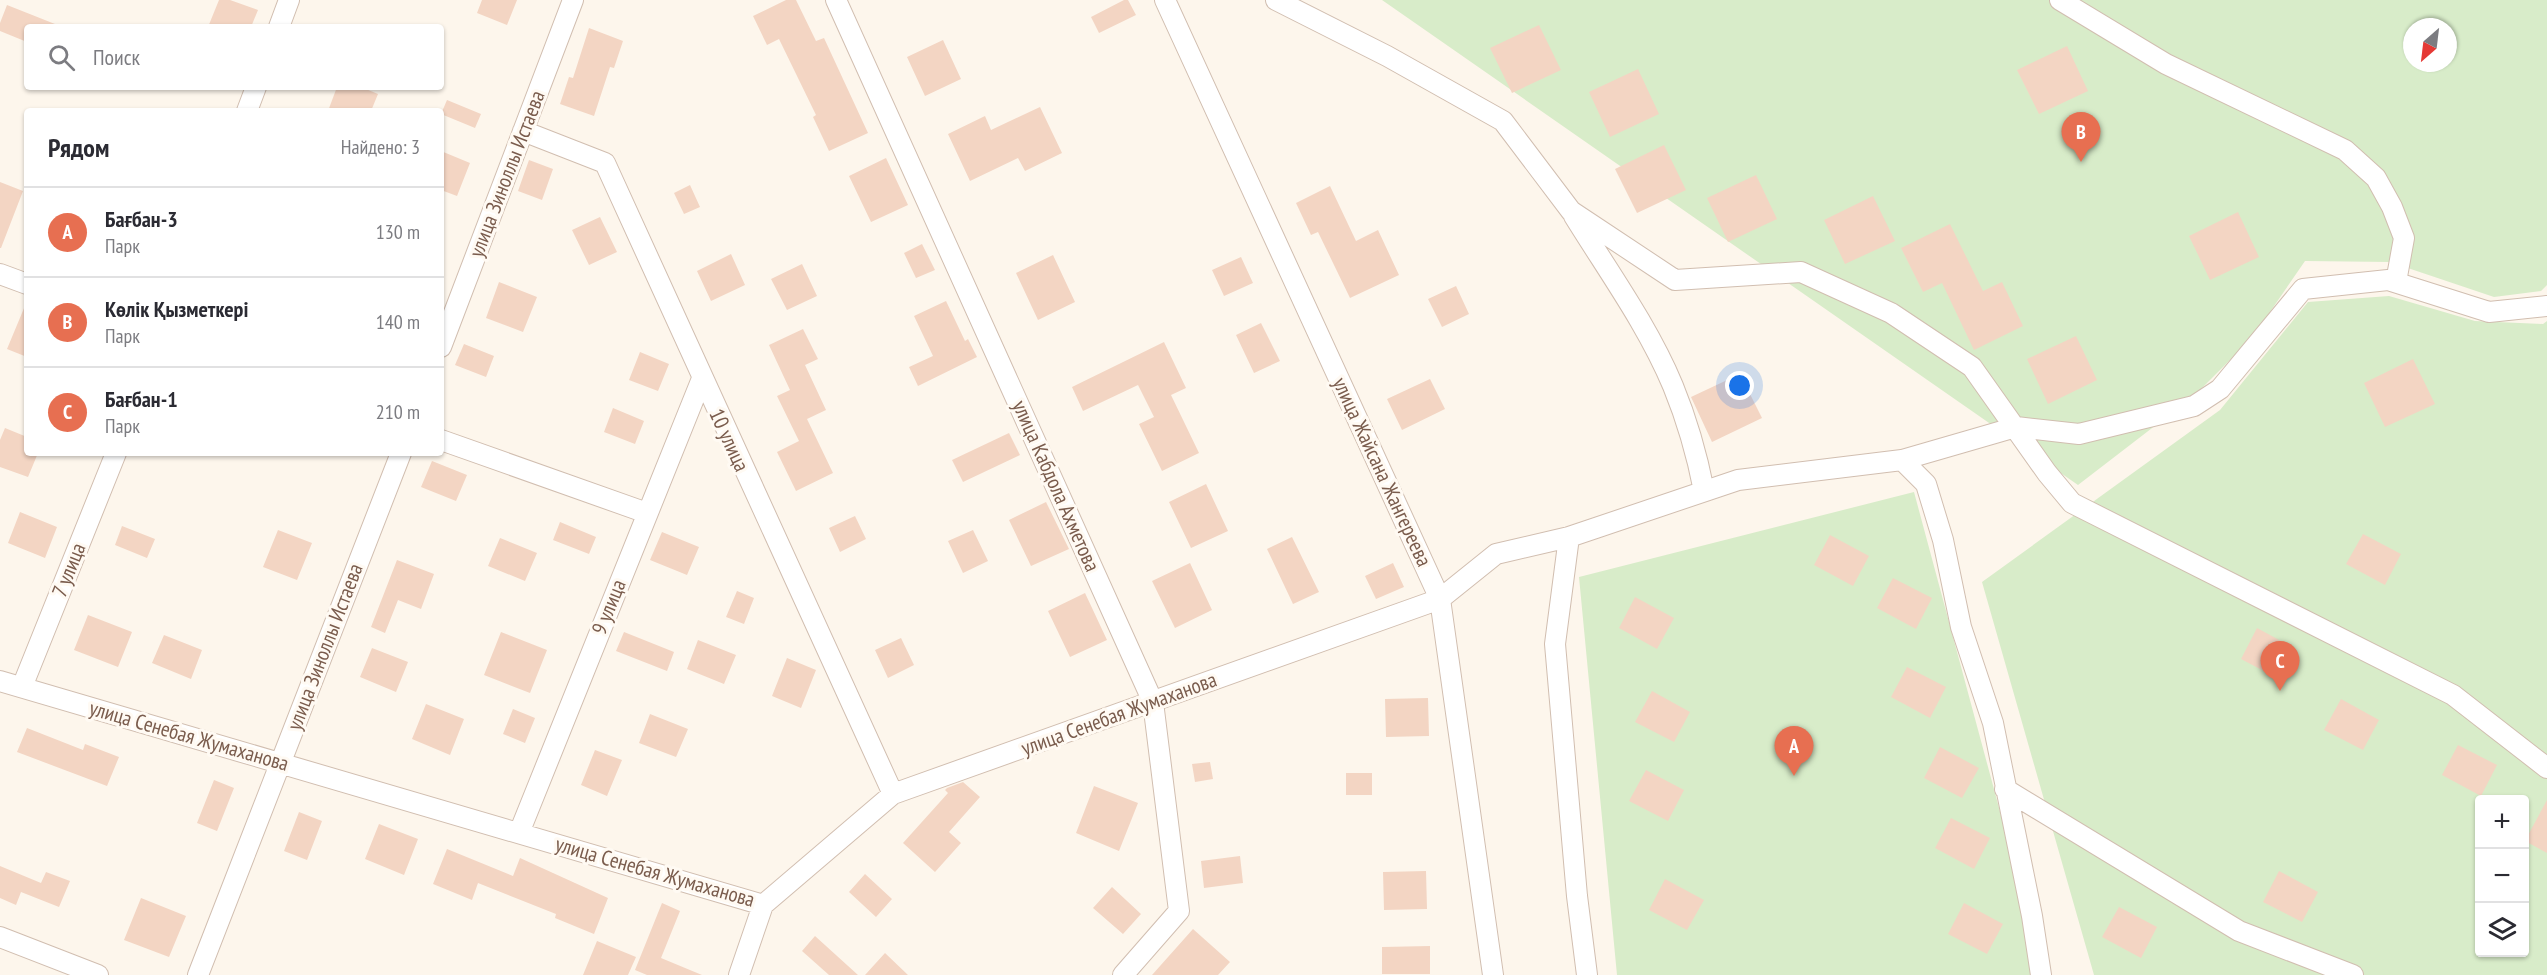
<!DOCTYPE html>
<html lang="ru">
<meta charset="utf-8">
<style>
:root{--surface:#fff;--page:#f2f2f3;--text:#2b2b33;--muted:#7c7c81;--line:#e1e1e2;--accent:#e76f51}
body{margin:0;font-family:"PT Sans Narrow",sans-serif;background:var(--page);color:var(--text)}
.controls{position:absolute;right:18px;bottom:18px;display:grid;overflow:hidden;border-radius:6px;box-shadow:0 2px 4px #0004}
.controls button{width:54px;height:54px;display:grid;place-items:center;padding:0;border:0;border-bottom:2px solid var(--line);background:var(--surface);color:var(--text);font:30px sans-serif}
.compass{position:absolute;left:2403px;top:18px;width:54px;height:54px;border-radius:50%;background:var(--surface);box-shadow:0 2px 4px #0004;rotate:208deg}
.you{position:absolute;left:1740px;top:386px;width:21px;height:21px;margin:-15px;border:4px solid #fff;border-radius:50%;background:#1a73e8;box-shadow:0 0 0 9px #1a73e833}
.badge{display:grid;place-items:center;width:39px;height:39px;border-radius:50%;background:var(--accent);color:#fff;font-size:20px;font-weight:700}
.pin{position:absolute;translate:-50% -50px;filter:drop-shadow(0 2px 3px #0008)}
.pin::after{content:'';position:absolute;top:32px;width:21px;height:18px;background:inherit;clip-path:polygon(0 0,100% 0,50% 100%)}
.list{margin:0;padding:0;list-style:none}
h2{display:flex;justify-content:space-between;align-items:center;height:78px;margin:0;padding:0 24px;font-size:26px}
h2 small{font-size:20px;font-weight:400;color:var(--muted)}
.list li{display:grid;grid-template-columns:39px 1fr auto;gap:18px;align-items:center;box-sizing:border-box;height:90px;padding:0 24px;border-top:2px solid var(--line)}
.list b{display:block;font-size:22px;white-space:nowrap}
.list p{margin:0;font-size:20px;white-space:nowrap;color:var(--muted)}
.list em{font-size:20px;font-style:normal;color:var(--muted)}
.icon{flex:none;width:33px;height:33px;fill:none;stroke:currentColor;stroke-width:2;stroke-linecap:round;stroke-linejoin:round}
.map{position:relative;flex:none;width:2547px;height:975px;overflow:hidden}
.search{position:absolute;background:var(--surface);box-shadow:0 2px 4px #0004;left:24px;top:24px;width:420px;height:66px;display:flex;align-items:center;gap:15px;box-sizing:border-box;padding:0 21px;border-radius:6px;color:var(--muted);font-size:22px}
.panel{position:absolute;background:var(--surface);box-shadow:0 2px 4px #0004;left:24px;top:108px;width:420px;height:348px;border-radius:6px}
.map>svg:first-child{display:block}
.green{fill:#d8ecc9;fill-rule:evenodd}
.building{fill:#f3d5c3}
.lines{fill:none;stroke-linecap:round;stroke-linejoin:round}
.minor-casing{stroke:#d1beb0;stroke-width:22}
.minor{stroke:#fff;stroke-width:20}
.labels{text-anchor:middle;stroke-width:6;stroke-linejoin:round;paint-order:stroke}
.street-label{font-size:21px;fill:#7a5c4d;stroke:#fffaf3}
</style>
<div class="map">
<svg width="2547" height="975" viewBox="0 0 2547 975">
<rect width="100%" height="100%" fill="#fdf6ec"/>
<path class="green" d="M 1382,0 L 2547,0 L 2547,285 L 2541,291 L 2494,297 L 2390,262 L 2305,261 L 2252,338 L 2195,395 L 2078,485 ZM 2412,27 L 2448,27 L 2448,63 L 2412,63 Z
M 2389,296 L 2475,321 L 2543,324 L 2547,321 L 2547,975 L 2094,975 L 1982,582 L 2220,410 L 2308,302 ZM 2480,800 L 2524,800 L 2524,952 L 2480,952 Z
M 1914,492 L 2044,975 L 1617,975 L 1579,577 Z"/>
<path class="building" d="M 219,0 L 230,0 L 258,10 L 251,27 L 208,27 Z
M 482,0 L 517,0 L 507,25 L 477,13 Z
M 786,0 L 796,0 L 816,41 L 824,38 L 868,133 L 829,151 L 813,117 L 816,115 L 779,39 L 767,45 L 753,16 Z
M 1124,0 L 1128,0 L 1136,15 L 1099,33 L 1091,17 Z
M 7,5 L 60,26 L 60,27 L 27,27 L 27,42 L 0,31 L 0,23 Z
M 1539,25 L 1561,70 L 1512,93 L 1490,48 Z
M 589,28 L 623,41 L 614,68 L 610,67 L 594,116 L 560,104 L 569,77 L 573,78 Z
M 943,40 L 961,79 L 925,96 L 907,57 Z
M 2067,46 L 2088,91 L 2039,114 L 2017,70 Z
M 1638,69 L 1659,114 L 1610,137 L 1589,92 Z
M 337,87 L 361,87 L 378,94 L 371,111 L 328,111 Z
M 447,100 L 481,114 L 475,128 L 441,114 Z
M 1040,107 L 1062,153 L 1025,171 L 1018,158 L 970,181 L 948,134 L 985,116 L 991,130 Z
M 1664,145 L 1686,190 L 1637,213 L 1615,169 Z
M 441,151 L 470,163 L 457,196 L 441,190 Z
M 886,158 L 908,205 L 871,222 L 849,176 Z
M 529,160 L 553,169 L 542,200 L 518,191 Z
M 1756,175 L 1777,219 L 1728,242 L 1707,198 Z
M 0,182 L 23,191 L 1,248 L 0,248 Z
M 690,185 L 700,207 L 684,214 L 674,193 Z
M 1330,186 L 1356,241 L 1378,230 L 1399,275 L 1350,298 L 1318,232 L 1311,235 L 1296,203 Z
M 1873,196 L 1895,241 L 1845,264 L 1824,220 Z
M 2238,212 L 2259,257 L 2210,280 L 2189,236 Z
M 600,217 L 617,252 L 589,265 L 572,230 Z
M 1950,224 L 1983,291 L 2002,282 L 2023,326 L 1974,350 L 1942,283 L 1923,292 L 1901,248 Z
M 922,244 L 935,270 L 916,278 L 904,253 Z
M 731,254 L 745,285 L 711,301 L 697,271 Z
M 1053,255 L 1075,302 L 1038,320 L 1016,273 Z
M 1241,257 L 1253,283 L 1224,296 L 1212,270 Z
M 802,264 L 817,296 L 787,310 L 771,279 Z
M 499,282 L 537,297 L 523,332 L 486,318 Z
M 1456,286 L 1469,314 L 1442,327 L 1428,299 Z
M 27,301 L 27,357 L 7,349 Z
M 946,301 L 965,341 L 968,339 L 977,357 L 918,386 L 909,367 L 933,356 L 914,316 Z
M 1261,323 L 1280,361 L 1254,373 L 1236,335 Z
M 803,329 L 818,359 L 805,365 L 826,410 L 807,419 L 833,473 L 796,491 L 777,452 L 799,441 L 777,396 L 790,390 L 769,345 Z
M 2076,336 L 2097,380 L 2048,404 L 2027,359 Z
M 1164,342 L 1186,388 L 1171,395 L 1199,453 L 1162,471 L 1139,424 L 1154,417 L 1138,385 L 1083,411 L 1072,387 Z
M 464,344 L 494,356 L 486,377 L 455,365 Z
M 640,352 L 669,364 L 658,391 L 629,380 Z
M 2413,359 L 2435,404 L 2385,427 L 2364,383 Z
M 1740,374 L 1762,418 L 1712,442 L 1691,397 Z
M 1430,379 L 1445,409 L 1402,430 L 1387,399 Z
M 613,408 L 644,421 L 635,444 L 604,432 Z
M 5,428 L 27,437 L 27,453 L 38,453 L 28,477 L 0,467 L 0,440 Z
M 1009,433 L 1020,455 L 963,482 L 952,460 Z
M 432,461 L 467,475 L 456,501 L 421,487 Z
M 1206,484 L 1228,531 L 1191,548 L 1169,502 Z
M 1046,502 L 1069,549 L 1031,566 L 1009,520 Z
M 20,512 L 57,527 L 45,558 L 8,543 Z
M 855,516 L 866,539 L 840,552 L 829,528 Z
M 560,522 L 596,537 L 589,554 L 553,540 Z
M 122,526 L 155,539 L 147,558 L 115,545 Z
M 278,530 L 312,543 L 297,580 L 263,567 Z
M 973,530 L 988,561 L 963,573 L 948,541 Z
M 662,532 L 699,547 L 687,575 L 650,560 Z
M 2363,534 L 2401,554 L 2385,585 L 2346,564 Z
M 1830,535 L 1869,556 L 1853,586 L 1814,565 Z
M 1292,537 L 1319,592 L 1293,604 L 1267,549 Z
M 500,538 L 537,553 L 525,581 L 488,566 Z
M 397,560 L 434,574 L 421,609 L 398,600 L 385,633 L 371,627 Z
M 1190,563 L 1212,610 L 1175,628 L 1152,581 Z
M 1393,563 L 1404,587 L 1376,599 L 1365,576 Z
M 1893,578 L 1932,598 L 1916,629 L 1877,608 Z
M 737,591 L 754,598 L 744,624 L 726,617 Z
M 1085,593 L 1107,640 L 1070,657 L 1048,611 Z
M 1635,597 L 1674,618 L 1657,649 L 1619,628 Z
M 88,615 L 132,632 L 118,667 L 74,650 Z
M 2257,628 L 2296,649 L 2279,679 L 2241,659 Z
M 501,632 L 547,650 L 530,693 L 484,675 Z
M 624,632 L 674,652 L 667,671 L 616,651 Z
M 164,635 L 202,650 L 191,679 L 152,663 Z
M 901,638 L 914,665 L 888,678 L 875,650 Z
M 698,640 L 736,655 L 724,684 L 687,669 Z
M 372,648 L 408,662 L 396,692 L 360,677 Z
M 787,658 L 816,670 L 801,708 L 772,696 Z
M 1907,667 L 1946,687 L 1930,718 L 1891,697 Z
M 1652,691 L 1690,712 L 1674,742 L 1635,722 Z
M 1428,698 L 1429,736 L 1386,737 L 1385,699 Z
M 2341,699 L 2379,720 L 2363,750 L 2324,730 Z
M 426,704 L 464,719 L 450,755 L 412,739 Z
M 513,709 L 535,718 L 525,743 L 503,734 Z
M 650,714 L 688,729 L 676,757 L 639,743 Z
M 27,728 L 83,750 L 85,744 L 119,757 L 107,786 L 17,752 Z
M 2458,745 L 2497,765 L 2481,796 L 2442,775 Z
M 1940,747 L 1979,768 L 1962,798 L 1924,778 Z
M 595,750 L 622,760 L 607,796 L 581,785 Z
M 1210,762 L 1213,779 L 1195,782 L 1192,764 Z
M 1646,770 L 1684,790 L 1668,821 L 1629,801 Z
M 1346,773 L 1372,773 L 1372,795 L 1346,795 Z
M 214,780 L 234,788 L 217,831 L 197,823 Z
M 963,782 L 980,797 L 949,832 L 961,843 L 935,872 L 903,843 L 948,793 L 945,790 L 947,788 Z
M 1094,786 L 1138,803 L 1119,851 L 1076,833 Z
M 2547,800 L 2547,853 L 2525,841 Z
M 299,812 L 322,821 L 307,860 L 284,851 Z
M 1951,818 L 1990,838 L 1974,869 L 1935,848 Z
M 379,824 L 418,839 L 404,875 L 365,859 Z
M 447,849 L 513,876 L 520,858 L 608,898 L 594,934 L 555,918 L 556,914 L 478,883 L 472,900 L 433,884 Z
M 1240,856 L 1243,883 L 1204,888 L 1201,861 Z
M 0,866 L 41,883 L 46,872 L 70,881 L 59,907 L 21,892 L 16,905 L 0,898 Z
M 1426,871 L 1427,909 L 1384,910 L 1383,872 Z
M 2279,871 L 2318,892 L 2302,922 L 2263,902 Z
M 865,874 L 892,899 L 876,917 L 849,892 Z
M 1665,879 L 1704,900 L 1687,930 L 1649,910 Z
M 1112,887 L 1141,914 L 1123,934 L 1093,908 Z
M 141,898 L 186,916 L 169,957 L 124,940 Z
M 662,903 L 680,911 L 661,958 L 702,975 L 647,975 L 635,970 Z
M 1964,903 L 2003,924 L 1987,954 L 1948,934 Z
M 2119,907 L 2157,927 L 2141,958 L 2102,937 Z
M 1193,929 L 1230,962 L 1218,975 L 1152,975 Z
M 815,936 L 858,975 L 829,975 L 802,951 Z
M 597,941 L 636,957 L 628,975 L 583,975 Z
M 1430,946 L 1430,974 L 1382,974 L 1382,947 Z
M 885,953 L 908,975 L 865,975 Z"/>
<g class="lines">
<defs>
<path id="minor" d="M 836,0 L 1153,702 L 1179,911 L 1123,975
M 1165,0 L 1440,599 L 1493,975
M 1276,0 L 1387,56 L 1503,121 L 1571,211 L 1675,280 L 1801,272 L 1891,313 L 1972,367 L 2047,473 L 2072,503 L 2453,695 L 2547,768
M 2060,0 L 2166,64 L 2345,150 L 2376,178 L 2392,207 L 2404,238 L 2396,282
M 279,27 L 289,0
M 247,111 L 256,87
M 523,131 L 605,163 L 893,794
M 1574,216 C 1608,271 1648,326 1673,386 C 1687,420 1697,455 1704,491
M 0,274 L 27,284
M 441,347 L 573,0
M 441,440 L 647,513
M 1902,460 L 1926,484 L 1943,540 L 1961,627 L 1993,723 L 2032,916 L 2041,975
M 1569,537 L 1555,644 L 1577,896 L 1587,975
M 0,681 L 763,905 L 893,794 L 1440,599 L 1496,554 L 1569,537 L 1738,480 L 1902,460 L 2016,427 L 2079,434 L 2194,406 L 2220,389 L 2303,289 L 2388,280 L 2489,312 L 2547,306
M 22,687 L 116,453
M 2005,789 L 2239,931 L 2353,975
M 519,833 L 701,381
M 0,937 L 98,975
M 198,975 L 401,453
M 739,975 L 763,905"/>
</defs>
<use href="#minor" class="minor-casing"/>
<use href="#minor" class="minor"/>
</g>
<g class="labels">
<g class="street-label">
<text transform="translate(507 174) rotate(-69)" y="7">улица Зиноллы Истаева</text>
<text transform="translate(729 440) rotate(65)" y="7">10 улица</text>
<text transform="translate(1382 472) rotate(65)" y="7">улица Жайсана Жангереева</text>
<text transform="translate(1056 486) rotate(66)" y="7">улица Кабдола Ахметова</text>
<text transform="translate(69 570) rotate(-68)" y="7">7 улица</text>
<text transform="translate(609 607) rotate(-68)" y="7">9 улица</text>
<text transform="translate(325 647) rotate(-69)" y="7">улица Зиноллы Истаева</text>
<text transform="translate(1119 714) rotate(-20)" y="7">улица Сенебая Жумаханова</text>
<text transform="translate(189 736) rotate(16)" y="7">улица Сенебая Жумаханова</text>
<text transform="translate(655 872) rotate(16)" y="7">улица Сенебая Жумаханова</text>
</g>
</g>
</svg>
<div class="controls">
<button>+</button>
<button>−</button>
<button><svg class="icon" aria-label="layers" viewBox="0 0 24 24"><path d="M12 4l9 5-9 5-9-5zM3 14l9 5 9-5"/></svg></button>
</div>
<svg class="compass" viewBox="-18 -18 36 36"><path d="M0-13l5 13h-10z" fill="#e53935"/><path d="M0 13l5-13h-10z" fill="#7c7c81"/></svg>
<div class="you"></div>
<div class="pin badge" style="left:1794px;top:776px">A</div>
<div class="pin badge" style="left:2081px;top:162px">B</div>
<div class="pin badge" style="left:2280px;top:691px">C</div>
<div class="search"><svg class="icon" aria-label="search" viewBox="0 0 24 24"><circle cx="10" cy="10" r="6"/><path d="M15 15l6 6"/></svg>Поиск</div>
<section class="panel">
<h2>Рядом<small>Найдено: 3</small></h2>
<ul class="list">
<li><span class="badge">A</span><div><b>Бағбан-3</b><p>Парк</p></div><em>130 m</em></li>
<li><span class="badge">B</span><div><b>Көлік Қызметкері</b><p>Парк</p></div><em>140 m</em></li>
<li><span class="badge">C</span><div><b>Бағбан-1</b><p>Парк</p></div><em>210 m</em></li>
</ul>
</section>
</div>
